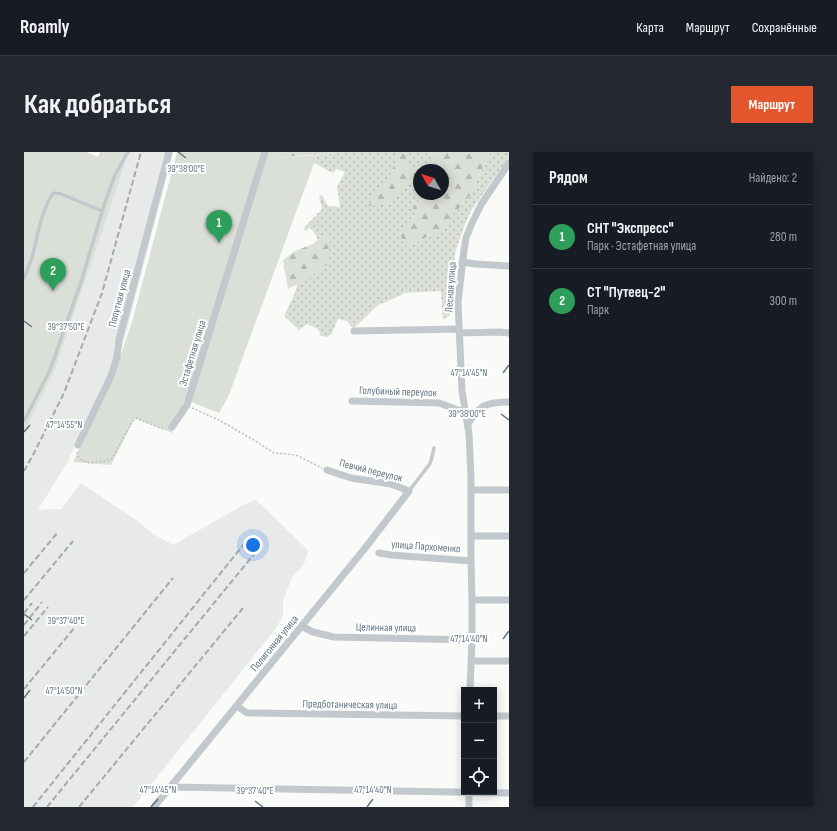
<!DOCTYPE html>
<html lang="ru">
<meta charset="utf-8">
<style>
:root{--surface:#171b24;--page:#242831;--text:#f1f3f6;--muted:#9ea1a6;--line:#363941;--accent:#e4572e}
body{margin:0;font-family:"Sofia Sans Condensed",sans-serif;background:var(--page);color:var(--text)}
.controls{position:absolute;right:12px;bottom:12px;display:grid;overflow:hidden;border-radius:0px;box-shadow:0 2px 10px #0003}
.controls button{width:36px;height:36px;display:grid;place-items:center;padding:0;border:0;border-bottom:1px solid var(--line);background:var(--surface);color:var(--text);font:20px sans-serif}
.compass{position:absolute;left:389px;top:12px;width:36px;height:36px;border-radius:50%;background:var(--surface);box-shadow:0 2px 10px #0003;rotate:309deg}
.you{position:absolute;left:229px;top:393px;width:14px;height:14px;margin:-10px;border:3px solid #fff;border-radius:50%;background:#1a73e8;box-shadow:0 0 0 6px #1a73e833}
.badge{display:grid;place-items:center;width:26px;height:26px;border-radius:50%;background:var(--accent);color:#fff;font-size:13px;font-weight:700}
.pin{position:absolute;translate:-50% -33px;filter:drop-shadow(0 1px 2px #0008)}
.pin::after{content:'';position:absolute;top:21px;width:14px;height:12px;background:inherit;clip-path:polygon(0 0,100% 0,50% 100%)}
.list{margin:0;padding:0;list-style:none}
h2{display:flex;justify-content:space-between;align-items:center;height:52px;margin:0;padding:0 16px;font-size:17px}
h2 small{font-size:13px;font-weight:400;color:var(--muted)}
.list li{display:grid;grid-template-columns:26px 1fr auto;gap:12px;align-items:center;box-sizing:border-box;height:64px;padding:0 16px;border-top:1px solid var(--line)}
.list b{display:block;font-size:15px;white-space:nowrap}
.list p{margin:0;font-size:13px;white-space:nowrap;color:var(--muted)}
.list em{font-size:13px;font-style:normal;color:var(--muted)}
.icon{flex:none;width:22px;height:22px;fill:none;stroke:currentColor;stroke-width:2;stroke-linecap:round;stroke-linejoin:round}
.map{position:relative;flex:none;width:485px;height:655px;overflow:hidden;border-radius:0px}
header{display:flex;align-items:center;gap:24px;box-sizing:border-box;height:56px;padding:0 20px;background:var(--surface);border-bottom:1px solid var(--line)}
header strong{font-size:19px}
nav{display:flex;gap:22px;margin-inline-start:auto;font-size:14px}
.intro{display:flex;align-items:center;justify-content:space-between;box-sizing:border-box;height:96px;padding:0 24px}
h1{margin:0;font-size:28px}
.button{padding:10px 18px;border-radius:0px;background:var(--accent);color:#fff;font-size:14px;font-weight:700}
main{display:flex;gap:24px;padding:0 24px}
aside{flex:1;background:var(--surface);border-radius:0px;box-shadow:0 2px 10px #0003}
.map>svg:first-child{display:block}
.built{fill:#e8e9e9}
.grass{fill:url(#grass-dots)}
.forest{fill:url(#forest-firs)}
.garden{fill:#dadfd7}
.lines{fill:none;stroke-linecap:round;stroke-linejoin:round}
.path{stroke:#bbbfc2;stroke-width:1.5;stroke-dasharray:2 2;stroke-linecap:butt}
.service{stroke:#c3c8cc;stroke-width:3.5}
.minor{stroke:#c3c8cc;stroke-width:7}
.rail{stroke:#a2aab0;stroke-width:2;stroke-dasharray:6 3;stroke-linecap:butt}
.ticks{fill:none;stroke:#657683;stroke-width:1.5}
.labels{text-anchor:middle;stroke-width:4;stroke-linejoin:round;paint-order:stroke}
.street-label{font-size:11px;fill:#657683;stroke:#fff}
.ticks-label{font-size:10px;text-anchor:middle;fill:#657683;stroke:#fff;stroke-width:4;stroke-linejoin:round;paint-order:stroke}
</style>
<header>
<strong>Roamly</strong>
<nav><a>Карта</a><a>Маршрут</a><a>Сохранённые</a></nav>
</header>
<div class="intro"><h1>Как добраться</h1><a class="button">Маршрут</a></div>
<main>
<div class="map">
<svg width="485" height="655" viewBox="0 0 485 655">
<defs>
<pattern id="grass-dots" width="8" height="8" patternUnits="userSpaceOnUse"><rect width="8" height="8" fill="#dadfd7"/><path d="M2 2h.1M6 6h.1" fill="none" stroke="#b4b9b4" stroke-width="1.8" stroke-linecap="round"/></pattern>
<pattern id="forest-firs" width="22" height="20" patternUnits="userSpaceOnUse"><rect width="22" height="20" fill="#dadfd7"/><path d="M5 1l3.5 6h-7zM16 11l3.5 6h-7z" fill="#b4b9b4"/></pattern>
</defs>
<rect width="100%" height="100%" fill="#fafaf8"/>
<path class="built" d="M 99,0 L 149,0 L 100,189 L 43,311 L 14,358 L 37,357 L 57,331 L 112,368 L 126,380 L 149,393 L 219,353 L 232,348 L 284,398 L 280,412 L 269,424 L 259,448 L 259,463 L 253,475 L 109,655 L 0,655 L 0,257 Z"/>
<path class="grass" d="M 326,0 L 407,0 L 410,18 L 395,18 L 395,42 L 401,42 L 401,44 L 396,49 L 392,52 L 391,64 L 387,69 L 376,81 L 380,93 L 386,94 L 421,75 L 423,68 L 439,52 L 447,42 L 462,8 L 467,0 L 485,0 L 485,6 L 474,20 L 447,59 L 440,75 L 431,101 L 429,134 L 429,149 L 427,158 L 426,163 L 419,168 L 417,139 L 381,141 L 353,154 L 329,177 L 323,169 L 314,167 L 308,181 L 304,185 L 297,184 L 294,177 L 283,172 L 275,178 L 260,164 C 264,156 273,139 273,132 L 287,125 L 305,80 L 294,88 L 290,80 L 285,76 L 282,79 L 279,77 L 298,57 L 295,44 L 298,43 L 304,54 L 316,55 L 313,35 L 321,20 L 313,17 L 309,21 L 290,11 L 293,3 Z"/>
<path class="forest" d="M 251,0 L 326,0 L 248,6 Z
M 376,0 L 380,0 C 385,5 388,19 386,27 C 385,30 374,45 371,47 C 363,52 354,53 344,54 L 353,40 L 366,23 Z
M 407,0 L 467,0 L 462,8 L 447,42 L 439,52 L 423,68 L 421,75 L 412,84 L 409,82 L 406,83 L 386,94 L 380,93 L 376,81 L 377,77 L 383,73 L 391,64 L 389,56 C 393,50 398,50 401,44 L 401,42 L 419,42 L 419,18 L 410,18 Z
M 305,79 L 306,94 L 303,112 L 287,125 L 264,137 L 259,108 L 271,99 L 289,92 Z"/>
<path class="garden" d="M 0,0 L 62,0 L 74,5 L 76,0 L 104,0 L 85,59 L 30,219 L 0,280 Z
M 153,0 L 251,0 L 249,6 L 293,3 L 205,243 L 195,261 L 167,250 L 156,266 L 148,281 L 111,266 L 87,313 L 49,310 L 92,217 L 108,170 Z"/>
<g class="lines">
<path class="path" d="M 168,256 L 195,268 L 233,290 L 250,301 L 272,303 L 298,316
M 53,300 C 54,302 54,305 55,306 C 61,314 79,309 87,308 L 108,270 L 112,266 L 141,278"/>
<path class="service" d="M 0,126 C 3,119 5,113 8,106 C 12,90 19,51 30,41 L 37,42 L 78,59
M 0,269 L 26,218 L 57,130 L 81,50 L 91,23 L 104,0
M 385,339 L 405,313 L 407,309 L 410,296"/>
<path class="minor" d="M 438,110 L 452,112 L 485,114
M 330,179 L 435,177
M 435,181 L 476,180 L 485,181
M 328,249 L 415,251 L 434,258 L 441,259
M 444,272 C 455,253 463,250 485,250
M 148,275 L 163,253 L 241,0
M 54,293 L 87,224 L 93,205 L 95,188 L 145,0
M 447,338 L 485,338
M 447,384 L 485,384
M 355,401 L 367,403 L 447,409
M 448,448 L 485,448
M 277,474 L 289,480 L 310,485 L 448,488
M 447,509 L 485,509
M 446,538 L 448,488 L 448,448 L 447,409 L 447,324 L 445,282 L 438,239 L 434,150 L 440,98 L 442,86 L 448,71 L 458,51 L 485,11
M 213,554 L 223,561 L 227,561 L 440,564
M 470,564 L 485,564
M 146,635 L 485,641
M 130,655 L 342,395 L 385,339 L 367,332 L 327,326 L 303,318
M 445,655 L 445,640"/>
<path class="rail" d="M 0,319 L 9,303 L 40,241 L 78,141 L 117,0
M 0,421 L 34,380
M 0,448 L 49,389
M 0,461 L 8,451
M 0,473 L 18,450
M 0,484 L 24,455
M 0,537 L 51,475
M 0,610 L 149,426
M 9,655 L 224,387
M 23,655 L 231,401
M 55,655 L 219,456"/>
</g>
<path class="ticks" d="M 154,0 L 162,6M 0,169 L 8,175M 479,221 L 485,213M 477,262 L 485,268M 0,280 L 6,273M 0,462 L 8,468M 479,487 L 485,479M 0,546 L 6,538M 231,649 L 239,655M 127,655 L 134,647M 343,655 L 349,647"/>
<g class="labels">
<g class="street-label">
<text transform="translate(426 135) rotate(-86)" y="4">Лесная улица</text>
<text transform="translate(95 146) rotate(-75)" y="4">Попутная улица</text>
<text transform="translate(168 201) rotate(-73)" y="4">Эстафетная улица</text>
<text transform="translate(374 239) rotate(2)" y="4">Голубиный переулок</text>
<text transform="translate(347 318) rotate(14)" y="4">Певчий переулок</text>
<text transform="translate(402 394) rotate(4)" y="4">улица Пархоменко</text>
<text transform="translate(362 475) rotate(1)" y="4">Целинная улица</text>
<text transform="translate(250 491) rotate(-51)" y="4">Полигонная улица</text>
<text transform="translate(326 552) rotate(1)" y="4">Предботаническая улица</text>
</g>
</g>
<g class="ticks-label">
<text x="162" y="20">39°38'00"E</text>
<text x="42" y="178">39°37'50"E</text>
<text x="445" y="224">47°14'45"N</text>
<text x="443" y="265">39°38'00"E</text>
<text x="40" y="276">47°14'55"N</text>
<text x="42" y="472">39°37'40"E</text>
<text x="445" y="490">47°14'40"N</text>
<text x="40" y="542">47°14'50"N</text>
<text x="134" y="641">47°14'45"N</text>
<text x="349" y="641">47°14'40"N</text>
<text x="231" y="642">39°37'40"E</text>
</g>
</svg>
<div class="controls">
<button>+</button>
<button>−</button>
<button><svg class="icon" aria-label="locate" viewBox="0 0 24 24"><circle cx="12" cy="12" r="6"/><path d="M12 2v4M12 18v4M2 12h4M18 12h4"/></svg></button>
</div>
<svg class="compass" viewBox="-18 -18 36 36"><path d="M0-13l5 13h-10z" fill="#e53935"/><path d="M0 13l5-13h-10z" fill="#9ea1a6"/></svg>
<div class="you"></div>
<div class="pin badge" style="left:195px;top:91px;background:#2e9e5b">1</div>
<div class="pin badge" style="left:29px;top:139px;background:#2e9e5b">2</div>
</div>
<aside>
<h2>Рядом<small>Найдено: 2</small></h2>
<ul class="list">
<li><span class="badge" style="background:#2e9e5b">1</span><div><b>СНТ &quot;Экспресс&quot;</b><p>Парк · Эстафетная улица</p></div><em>280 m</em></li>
<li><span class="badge" style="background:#2e9e5b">2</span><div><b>СТ &quot;Путеец-2&quot;</b><p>Парк</p></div><em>300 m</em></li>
</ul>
</aside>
</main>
